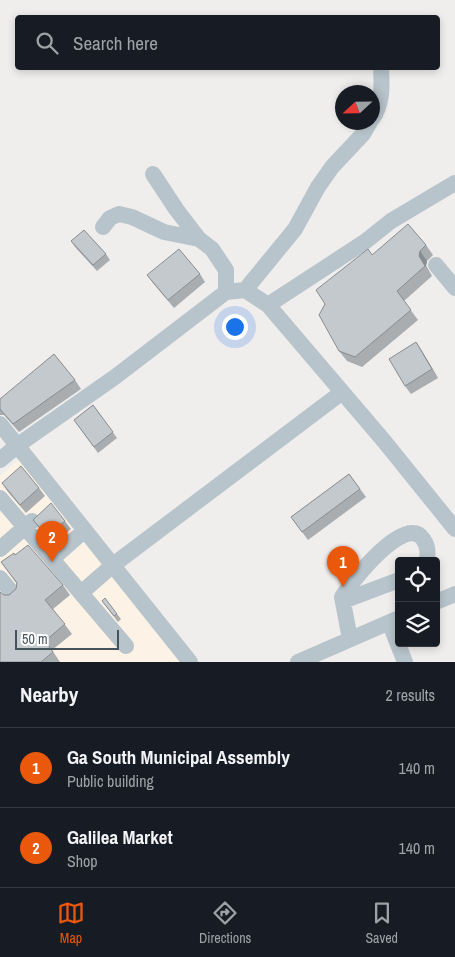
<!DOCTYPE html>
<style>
:root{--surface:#171b24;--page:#20242c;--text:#f1f3f6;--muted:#9ea1a6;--line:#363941;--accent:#ea580c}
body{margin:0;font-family:"Archivo Narrow",sans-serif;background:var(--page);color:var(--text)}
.controls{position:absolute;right:15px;bottom:15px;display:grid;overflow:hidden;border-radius:5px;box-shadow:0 2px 8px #0003}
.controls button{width:45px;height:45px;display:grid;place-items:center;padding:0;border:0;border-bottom:1px solid var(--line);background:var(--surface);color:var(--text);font:25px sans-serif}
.compass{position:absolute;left:335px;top:85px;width:45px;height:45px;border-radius:50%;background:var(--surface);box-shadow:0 2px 8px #0003;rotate:248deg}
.scale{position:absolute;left:15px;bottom:12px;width:104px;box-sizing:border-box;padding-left:5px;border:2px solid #45535b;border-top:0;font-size:14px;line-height:18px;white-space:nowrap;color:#45535b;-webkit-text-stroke:4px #fff;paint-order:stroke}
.you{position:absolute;left:234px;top:326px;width:18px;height:18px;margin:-12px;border:4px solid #fff;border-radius:50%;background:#1a73e8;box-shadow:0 0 0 8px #1a73e833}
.badge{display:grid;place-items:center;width:32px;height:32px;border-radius:50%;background:var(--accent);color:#fff;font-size:16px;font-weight:700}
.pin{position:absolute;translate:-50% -41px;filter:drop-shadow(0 1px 2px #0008)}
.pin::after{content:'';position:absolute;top:26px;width:18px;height:15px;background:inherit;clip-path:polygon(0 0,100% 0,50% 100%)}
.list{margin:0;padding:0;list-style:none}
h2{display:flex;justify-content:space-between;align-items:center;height:65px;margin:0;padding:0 20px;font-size:21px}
h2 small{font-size:16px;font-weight:400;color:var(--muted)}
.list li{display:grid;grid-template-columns:32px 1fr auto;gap:15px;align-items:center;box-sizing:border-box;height:80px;padding:0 20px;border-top:1px solid var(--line)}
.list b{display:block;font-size:19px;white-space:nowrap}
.list p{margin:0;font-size:16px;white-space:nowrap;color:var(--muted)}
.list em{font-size:16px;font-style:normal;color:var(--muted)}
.icon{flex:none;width:28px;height:28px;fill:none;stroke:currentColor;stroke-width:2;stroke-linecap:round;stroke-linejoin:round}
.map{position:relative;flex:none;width:455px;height:662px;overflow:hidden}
.search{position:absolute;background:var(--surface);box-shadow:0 2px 8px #0003;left:15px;right:15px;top:15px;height:55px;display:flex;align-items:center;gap:12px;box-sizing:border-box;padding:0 18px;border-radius:5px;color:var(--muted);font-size:19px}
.sheet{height:225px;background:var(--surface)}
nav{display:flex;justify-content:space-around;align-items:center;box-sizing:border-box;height:70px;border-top:1px solid var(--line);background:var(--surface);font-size:14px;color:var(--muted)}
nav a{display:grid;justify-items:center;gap:2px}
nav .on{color:var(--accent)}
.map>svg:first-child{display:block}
.commercial{fill:#fcf2e5}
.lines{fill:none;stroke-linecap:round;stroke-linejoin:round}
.minor{stroke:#b8c4cb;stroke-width:16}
.wall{fill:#a9adb0}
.shaded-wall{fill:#898d90}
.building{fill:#c4c9cd;stroke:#898d90}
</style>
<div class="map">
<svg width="455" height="662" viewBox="0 0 455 662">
<rect width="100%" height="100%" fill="#f0eded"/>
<path class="commercial" d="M 20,458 L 186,662 L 0,662 L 0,476 Z"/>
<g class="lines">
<path class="minor" d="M 372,119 C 383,104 382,85 381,68
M 153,174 L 176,209 L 199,239
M 103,227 L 110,218 L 119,214 L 132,217 L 164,232 L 199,239 L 212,249 L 226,270 L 226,292
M 436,265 L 455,288
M 245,290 L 295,229 L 318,187 L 332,167 L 363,134 L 370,122
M 268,305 L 384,441 L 455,529
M 0,424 L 190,662
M 0,460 L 18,445 L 115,377 L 226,292 L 245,290 L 268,305 L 366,241 L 391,221 L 455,183
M 0,498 L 126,646
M 0,549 L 32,521
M 52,559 L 85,530
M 0,578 L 14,595
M 81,593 L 113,565 L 341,393
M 343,601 L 399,580
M 436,602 L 455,594
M 393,621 L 393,632 L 405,662
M 350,639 L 342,597 C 351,582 405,513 423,539 C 428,546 428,552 427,561
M 298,662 L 399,618"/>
</g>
<path class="wall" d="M 71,241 L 106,254 L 110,260 L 97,271 L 75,247 Z
M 426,245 L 433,255 L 427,261 L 426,266 L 432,276 L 404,301 L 418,320 L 362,367 L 347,361 L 339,351 L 372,255 Z
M 200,274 L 205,282 L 174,308 L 153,283 L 147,275 Z
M 416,342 L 438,378 L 411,394 L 405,386 Z
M 75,380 L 81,389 L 19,432 L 4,415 L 0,415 L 0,399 Z
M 93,405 L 117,438 L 98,453 L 74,420 Z
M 349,474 L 366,497 L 308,540 L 291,517 Z
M 2,483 L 39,488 L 45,496 L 26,513 L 8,492 Z
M 33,520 L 65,521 L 71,529 L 53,545 L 39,528 Z
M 1,562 L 63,585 L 70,595 L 53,609 L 72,634 L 52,650 L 60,662 L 0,662 L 4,595 L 9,595 L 16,589 L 17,584 Z
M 102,601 L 117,614 L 121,619 L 118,622 Z"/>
<path class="shaded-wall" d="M 420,251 L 427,261 L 426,266 L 432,276 L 419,256 Z
M 416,342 L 422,351 L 438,378 L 432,369 Z"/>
<path class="building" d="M 408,224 L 426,245 L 420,251 L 419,256 L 425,266 L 397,291 L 411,310 L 355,357 L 339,351 L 319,315 L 325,304 L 316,290 L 368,249 L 372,255 Z
M 84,230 L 106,254 L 93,265 L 71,241 Z
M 179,249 L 200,274 L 168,300 L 147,275 Z
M 416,342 L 432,369 L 405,386 L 389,359 Z
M 54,354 L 75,380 L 13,424 L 0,409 L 0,399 Z
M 93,405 L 113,432 L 94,447 L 74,420 Z
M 21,466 L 39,488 L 20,505 L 2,483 Z
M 349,474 L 360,489 L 302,532 L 291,517 Z
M 51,503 L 65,521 L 47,536 L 33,520 Z
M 28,545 L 63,585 L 45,600 L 65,624 L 45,641 L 53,652 L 41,662 L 0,662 L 0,592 L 4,595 L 9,595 L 16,589 L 17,583 L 1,562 L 14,553 L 15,555 Z
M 105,598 L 117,614 L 114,616 L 102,601 Z"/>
</svg>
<div class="controls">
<button><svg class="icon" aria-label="locate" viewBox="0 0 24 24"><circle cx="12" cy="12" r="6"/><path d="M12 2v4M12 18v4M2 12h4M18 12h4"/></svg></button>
<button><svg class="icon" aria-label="layers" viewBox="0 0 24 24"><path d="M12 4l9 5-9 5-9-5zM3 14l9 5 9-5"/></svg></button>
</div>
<svg class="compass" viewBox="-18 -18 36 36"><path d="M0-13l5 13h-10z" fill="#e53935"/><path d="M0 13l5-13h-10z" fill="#9ea1a6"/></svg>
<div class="scale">50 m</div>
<div class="you"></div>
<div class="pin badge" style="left:343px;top:587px">1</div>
<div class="pin badge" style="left:52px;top:562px">2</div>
<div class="search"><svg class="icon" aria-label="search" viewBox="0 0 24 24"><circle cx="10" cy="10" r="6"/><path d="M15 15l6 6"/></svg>Search here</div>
</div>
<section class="sheet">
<h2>Nearby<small>2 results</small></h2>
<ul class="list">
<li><span class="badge">1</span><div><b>Ga South Municipal Assembly</b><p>Public building</p></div><em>140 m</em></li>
<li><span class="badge">2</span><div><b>Galilea Market</b><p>Shop</p></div><em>140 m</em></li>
</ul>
</section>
<nav>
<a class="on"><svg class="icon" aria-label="map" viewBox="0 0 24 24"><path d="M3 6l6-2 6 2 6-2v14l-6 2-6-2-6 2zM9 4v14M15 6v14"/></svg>Map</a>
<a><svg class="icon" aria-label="directions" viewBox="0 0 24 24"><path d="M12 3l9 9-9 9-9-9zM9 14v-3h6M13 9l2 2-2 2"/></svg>Directions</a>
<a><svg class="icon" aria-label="saved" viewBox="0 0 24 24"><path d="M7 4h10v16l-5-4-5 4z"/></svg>Saved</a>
</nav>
